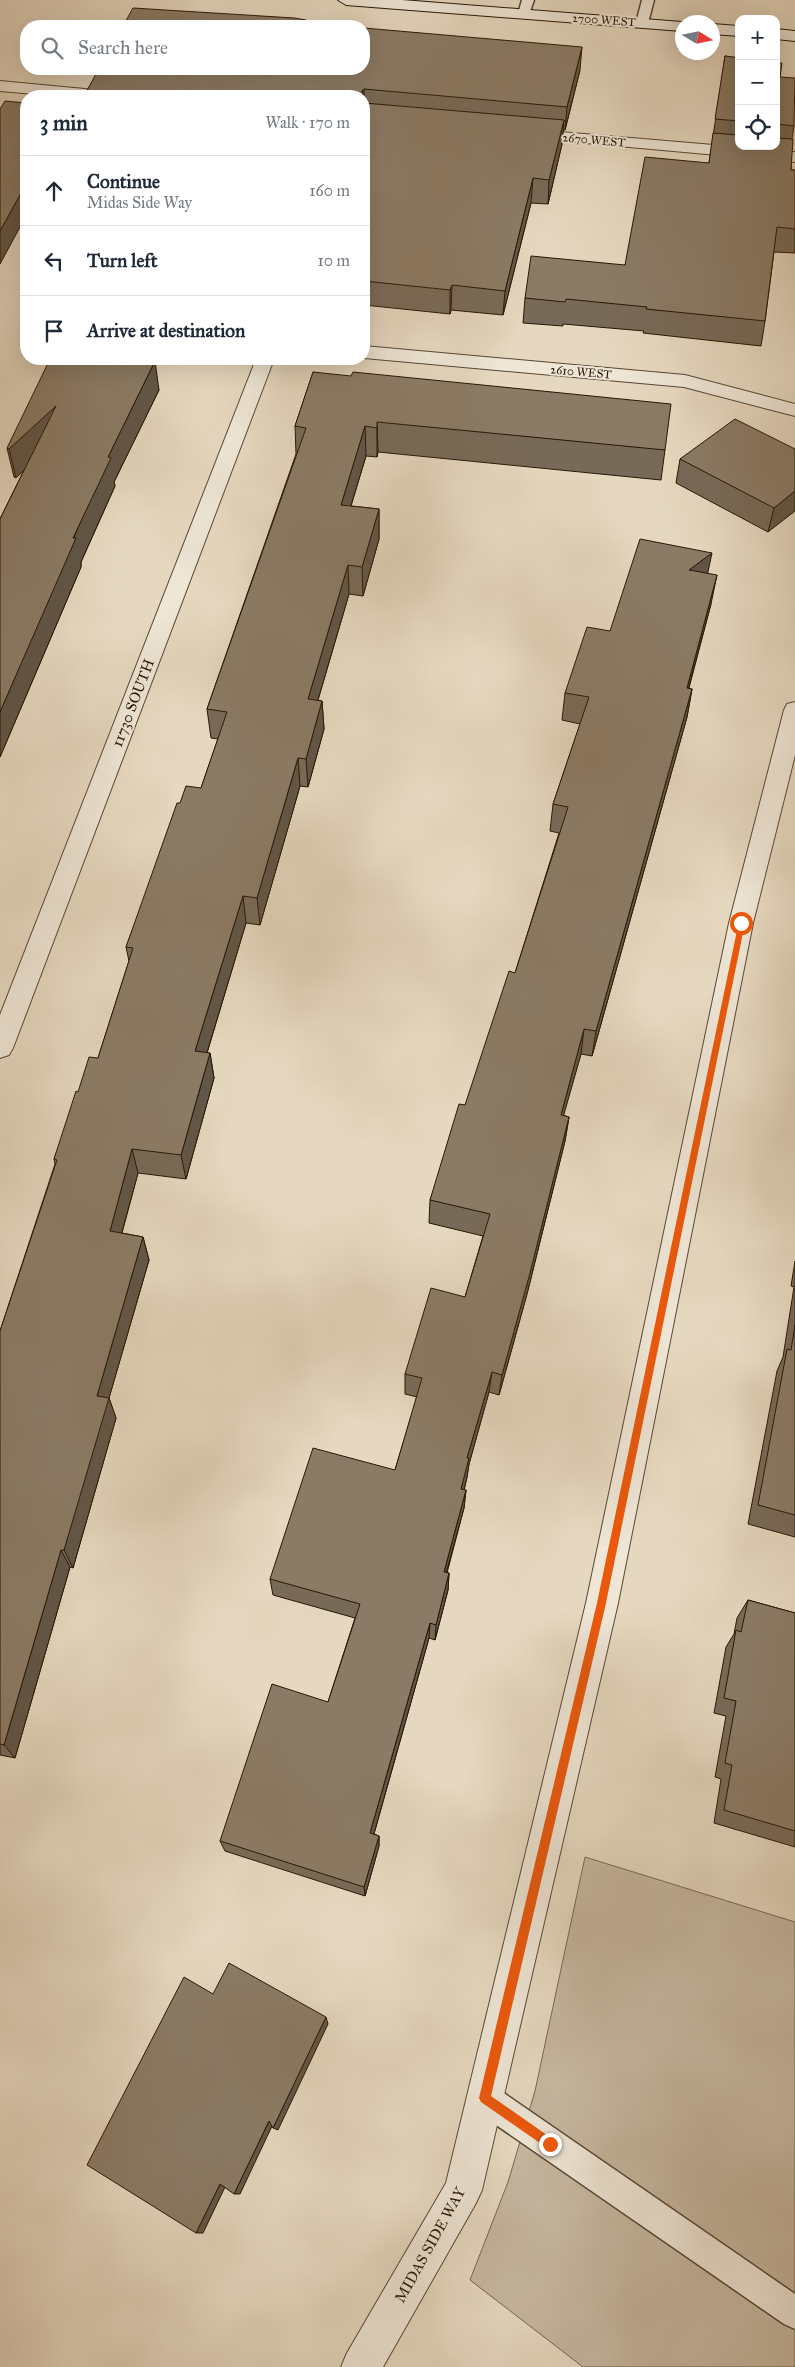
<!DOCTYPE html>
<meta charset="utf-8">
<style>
:root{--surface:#fff;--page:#f6f6f7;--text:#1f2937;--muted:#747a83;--line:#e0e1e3}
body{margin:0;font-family:"IM FELL Great Primer",serif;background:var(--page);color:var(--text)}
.controls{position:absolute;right:15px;top:15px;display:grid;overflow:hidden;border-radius:10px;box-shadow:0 5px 20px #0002}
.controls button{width:45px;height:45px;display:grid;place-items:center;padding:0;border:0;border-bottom:1px solid var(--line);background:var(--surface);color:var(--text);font:25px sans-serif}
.compass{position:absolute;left:675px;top:15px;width:45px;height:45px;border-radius:50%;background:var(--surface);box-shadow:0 5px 20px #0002;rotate:100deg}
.stop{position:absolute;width:15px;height:15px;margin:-11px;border:4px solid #ea580c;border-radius:50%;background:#fff}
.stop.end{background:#ea580c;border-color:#fff;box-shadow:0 1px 5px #0008}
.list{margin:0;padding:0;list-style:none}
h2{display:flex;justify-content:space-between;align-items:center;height:65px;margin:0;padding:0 20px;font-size:21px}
h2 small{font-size:16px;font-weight:400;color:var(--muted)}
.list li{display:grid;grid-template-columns:32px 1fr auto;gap:15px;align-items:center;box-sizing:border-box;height:70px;padding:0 20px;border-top:1px solid var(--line)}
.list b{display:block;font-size:19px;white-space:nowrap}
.list p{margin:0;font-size:16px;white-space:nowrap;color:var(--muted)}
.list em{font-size:16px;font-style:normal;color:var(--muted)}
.icon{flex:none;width:28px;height:28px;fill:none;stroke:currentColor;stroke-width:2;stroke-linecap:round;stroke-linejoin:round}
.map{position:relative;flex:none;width:795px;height:2367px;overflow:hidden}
.search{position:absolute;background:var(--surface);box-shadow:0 5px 20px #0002;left:20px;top:20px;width:350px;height:55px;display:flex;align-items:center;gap:12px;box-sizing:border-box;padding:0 18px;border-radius:20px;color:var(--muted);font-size:19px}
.panel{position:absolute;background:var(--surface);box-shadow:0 5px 20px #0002;left:20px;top:90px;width:350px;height:275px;border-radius:20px}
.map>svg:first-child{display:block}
.green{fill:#c6b7a0;stroke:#776752}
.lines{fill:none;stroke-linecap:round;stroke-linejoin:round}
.lane-casing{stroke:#584734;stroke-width:3}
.street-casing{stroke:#584734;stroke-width:2}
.secondary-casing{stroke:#281705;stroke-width:2}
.lane{fill:#efe6d6;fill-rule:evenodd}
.street{fill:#efe6d6;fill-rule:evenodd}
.secondary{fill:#efe6d6;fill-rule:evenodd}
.wall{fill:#786a58;stroke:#281705}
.shaded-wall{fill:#615647;stroke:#281705}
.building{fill:#8b7b66;stroke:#281705}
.route{fill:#ea580c}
.labels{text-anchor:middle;stroke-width:4;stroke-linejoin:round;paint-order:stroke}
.far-street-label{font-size:12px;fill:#281705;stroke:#efe6d6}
.street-label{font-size:15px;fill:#281705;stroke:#efe6d6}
</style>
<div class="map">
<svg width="795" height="2367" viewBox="0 0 795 2367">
<rect width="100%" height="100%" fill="#e6d8c0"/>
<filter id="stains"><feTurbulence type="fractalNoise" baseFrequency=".004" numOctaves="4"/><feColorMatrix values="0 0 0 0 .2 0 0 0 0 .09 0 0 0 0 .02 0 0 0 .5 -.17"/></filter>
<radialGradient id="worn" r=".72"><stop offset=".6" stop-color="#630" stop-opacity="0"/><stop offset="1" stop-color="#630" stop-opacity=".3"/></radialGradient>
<path class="green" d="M 585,1857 L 795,1922 L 795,2367 L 583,2367 L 470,2280 L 508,2182 L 535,2091 Z"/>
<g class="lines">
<defs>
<path id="lane" d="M 522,0 L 534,0 L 528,17 L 520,17 L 518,14 Z
M 642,0 L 654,0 L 648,23 L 642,27 L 636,23 Z
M 484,2083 L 495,2087 L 795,2294 L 795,2329 L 784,2324 L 473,2109 L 469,2098 L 473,2087 Z"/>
<path id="street" d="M 0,81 L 106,91 L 112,93 L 114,96 L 58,96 L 0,91 Z
M 525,129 L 795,152 L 795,162 L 519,137 L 517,134 L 519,131 Z
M 364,346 L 685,375 L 795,404 L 795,416 L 684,387 L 364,358 Z
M 256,359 L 274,359 L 13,1048 L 9,1055 L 0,1058 L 0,1015 Z
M 795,702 L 795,755 L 753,923 L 618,1603 L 482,2190 L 476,2203 L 383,2367 L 341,2367 L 347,2353 L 446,2183 L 586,1603 L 729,923 L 784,710 L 787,704 Z"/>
<path id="secondary" d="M 338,0 L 402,0 L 682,22 L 682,31 L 346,5 Z
M 712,24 L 739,26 L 739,36 L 712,34 Z
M 776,29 L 795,31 L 795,41 L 776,39 Z"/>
</defs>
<use href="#lane" class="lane-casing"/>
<use href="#street" class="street-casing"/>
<use href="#secondary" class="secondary-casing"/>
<use href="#lane" class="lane"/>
<use href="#street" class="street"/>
<use href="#secondary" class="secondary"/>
</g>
<path class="wall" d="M 725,56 L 739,58 L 739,146 L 776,146 L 776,61 L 778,63 L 780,77 L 794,126 L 792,139 L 791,170 L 795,170 L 795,253 L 774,252 L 765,321 L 761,346 L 643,333 L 644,331 L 563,324 L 563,326 L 523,323 L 525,298 L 625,265 L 709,163 Z
M 102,69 L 364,69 L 580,70 L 565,130 L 563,130 L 562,144 L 548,204 L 531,203 L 503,315 L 451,310 L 450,314 L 364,305 L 364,96 L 102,74 Z
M 141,359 L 140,360 L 159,390 L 114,482 L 115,486 L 81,562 L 81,567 L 0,757 L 0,519 L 24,470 L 16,478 L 14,477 L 7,448 Z
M 313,372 L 665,450 L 661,480 L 378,452 L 377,457 L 366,456 L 351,506 L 379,509 L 379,539 L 363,596 L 349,594 L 318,700 L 322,701 L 324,729 L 308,787 L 300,786 L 260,925 L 246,923 L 207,1053 L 210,1053 L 214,1078 L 186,1179 L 138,1173 L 122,1233 L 143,1237 L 149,1260 L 109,1398 L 116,1418 L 73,1568 L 70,1567 L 15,1758 L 0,1755 L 0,1331 L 55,1164 L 54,1159 L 78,1092 L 98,1058 L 129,961 L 126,947 L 180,803 L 201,788 L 218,739 L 211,738 L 207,709 L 296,454 L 295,426 Z
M 795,449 L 768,532 L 676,483 L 680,459 Z
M 708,574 L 711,604 L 689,688 L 692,689 L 687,717 L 592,1056 L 581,1054 L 563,1115 L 569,1117 L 565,1141 L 527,1294 L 499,1395 L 489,1392 L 469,1464 L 467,1477 L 464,1490 L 466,1490 L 464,1508 L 447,1573 L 449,1573 L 448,1590 L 435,1640 L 429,1638 L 374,1834 L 379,1836 L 379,1846 L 365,1896 L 225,1851 L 220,1841 L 328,1702 L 355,1618 L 273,1595 L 270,1579 L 395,1470 L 417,1397 L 405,1394 L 405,1374 L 465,1297 L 483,1236 L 429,1223 L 430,1200 L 515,973 L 559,833 L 550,831 L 553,804 L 580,724 L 562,720 L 565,693 L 610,631 Z
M 795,1261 L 795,1537 L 748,1524 L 777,1371 L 783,1357 L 794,1287 L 791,1286 Z
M 748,1600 L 795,1613 L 795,1847 L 714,1823 L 721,1779 L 715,1777 L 726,1716 L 714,1713 L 726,1647 L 734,1634 L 737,1618 Z"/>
<path class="shaded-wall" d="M 582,47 L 580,70 L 565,130 L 567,107 Z
M 364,89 L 364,114 L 364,96 L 362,96 L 362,91 Z
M 564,120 L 562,144 L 548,204 L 549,180 Z
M 533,178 L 531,203 L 503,315 L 505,291 Z
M 26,184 L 26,216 L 0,264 L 0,231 Z
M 452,285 L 451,310 L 450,314 L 450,290 Z
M 155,361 L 159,390 L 114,482 L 115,486 L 81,562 L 81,567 L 0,757 L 0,712 L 108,457 Z
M 56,406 L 61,435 L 16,478 L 9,449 Z
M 377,422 L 378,452 L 377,457 Z
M 365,426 L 366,456 L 342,535 L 341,505 Z
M 795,491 L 795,511 L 768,532 L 774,508 Z
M 379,509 L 379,539 L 363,596 L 362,567 Z
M 712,553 L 706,581 L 689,570 Z
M 348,565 L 349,594 L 310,727 L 308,699 Z
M 717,575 L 711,604 L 681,716 L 687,688 Z
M 692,689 L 687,717 L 592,1056 L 596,1031 Z
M 322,701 L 324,729 L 308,787 L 306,759 Z
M 298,758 L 300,786 L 260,925 L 257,898 Z
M 243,896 L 246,923 L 200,1076 L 195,1051 Z
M 584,1029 L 581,1054 L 557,1139 L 561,1115 Z
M 210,1053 L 214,1078 L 186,1179 L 181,1155 Z
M 569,1117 L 565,1141 L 527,1294 L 499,1395 L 502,1375 Z
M 132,1149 L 138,1173 L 116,1254 L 110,1231 Z
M 143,1237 L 149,1260 L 109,1398 L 116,1418 L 73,1568 L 64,1550 L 97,1396 Z
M 492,1372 L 489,1392 L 469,1464 L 467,1477 L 460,1507 L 461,1489 L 467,1458 Z
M 466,1490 L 464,1508 L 442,1588 L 444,1572 Z
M 61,1550 L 70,1567 L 15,1758 L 4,1745 Z
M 449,1573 L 448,1590 L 435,1640 L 436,1625 Z
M 430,1623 L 429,1638 L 371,1844 L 370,1833 Z
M 379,1836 L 379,1846 L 365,1896 L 364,1887 Z
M 326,2017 L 328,2024 L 278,2130 L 273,2128 Z
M 269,2121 L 273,2124 L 240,2194 L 234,2194 Z
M 220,2184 L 226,2185 L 203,2233 L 196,2233 Z"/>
<path class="building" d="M 133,8 L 294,18 L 306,20 L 305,22 L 349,26 L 123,26 Z
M 364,28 L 582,47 L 567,107 L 364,89 L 362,91 L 362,96 L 84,96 L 96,74 L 112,74 L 111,69 L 364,69 Z
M 725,56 L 739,58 L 739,121 L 715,119 Z
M 776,61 L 778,61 L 778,63 L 782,63 L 780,77 L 795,78 L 794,126 L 776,124 Z
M 5,101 L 26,103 L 26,184 L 0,231 L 0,109 Z
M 364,103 L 564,120 L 549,180 L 533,178 L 505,291 L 452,285 L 450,290 L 364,281 Z
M 713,133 L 739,135 L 739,146 L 776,146 L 776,138 L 793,139 L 791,170 L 795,170 L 795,229 L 777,227 L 765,321 L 646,309 L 647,307 L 566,299 L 565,302 L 525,298 L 531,256 L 625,265 L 645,157 L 709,163 Z
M 50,359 L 131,359 L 155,361 L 108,457 L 111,458 L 73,538 L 76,538 L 0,712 L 0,519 L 56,406 L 9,449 L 7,448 Z
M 313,372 L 351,376 L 353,372 L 671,404 L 665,450 L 377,422 L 377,428 L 365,426 L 341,505 L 379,509 L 362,567 L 348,565 L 308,699 L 322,701 L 306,759 L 298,758 L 257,898 L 243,896 L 195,1051 L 210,1053 L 181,1155 L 132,1149 L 110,1231 L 143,1237 L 97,1396 L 109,1398 L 64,1550 L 61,1550 L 4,1745 L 0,1744 L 0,1331 L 57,1160 L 54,1159 L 76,1091 L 78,1092 L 89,1057 L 98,1058 L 133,948 L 126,947 L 177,803 L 180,803 L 186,786 L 201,788 L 227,712 L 207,709 L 306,428 L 295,426 Z
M 735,419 L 795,449 L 795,491 L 774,508 L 680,459 Z
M 640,539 L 712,553 L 689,570 L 717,575 L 687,688 L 692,689 L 596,1031 L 584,1029 L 561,1115 L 569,1117 L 530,1273 L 502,1375 L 492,1372 L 467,1458 L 469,1458 L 461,1489 L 466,1490 L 444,1572 L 449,1573 L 436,1625 L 430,1623 L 370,1833 L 379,1836 L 364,1887 L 220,1841 L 272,1684 L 328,1702 L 360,1604 L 270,1579 L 313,1448 L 395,1470 L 422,1378 L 405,1374 L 431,1288 L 465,1297 L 490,1214 L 430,1200 L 459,1104 L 465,1105 L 509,971 L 515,973 L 568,807 L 553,804 L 589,697 L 565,693 L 587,627 L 610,631 Z
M 795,1325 L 795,1515 L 758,1505 L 787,1349 L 791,1350 Z
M 748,1600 L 795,1613 L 795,1831 L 724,1810 L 732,1765 L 725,1763 L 736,1701 L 724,1698 L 736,1630 L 741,1632 Z
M 229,1963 L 326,2017 L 273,2128 L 269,2121 L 234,2194 L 220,2184 L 196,2233 L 87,2165 L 184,1977 L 213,1994 Z"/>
<path class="route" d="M 739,921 L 745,923 L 606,1603 L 491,2096 L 554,2140 L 554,2148 L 550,2150 L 481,2102 L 479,2098 L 597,1603 Z"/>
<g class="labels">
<g class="far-street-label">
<text transform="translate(604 20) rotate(4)" y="4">2700 WEST</text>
<text transform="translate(594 140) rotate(5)" y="4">2670 WEST</text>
<text transform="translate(581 372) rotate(5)" y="4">2610 WEST</text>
</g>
<g class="street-label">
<text transform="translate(133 703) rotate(-69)" y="5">11730 SOUTH</text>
<text transform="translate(430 2245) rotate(-61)" y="5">MIDAS SIDE WAY</text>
</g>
</g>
<rect width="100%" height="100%" filter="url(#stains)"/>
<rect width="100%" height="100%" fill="url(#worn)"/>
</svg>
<div class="controls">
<button>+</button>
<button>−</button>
<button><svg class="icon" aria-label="locate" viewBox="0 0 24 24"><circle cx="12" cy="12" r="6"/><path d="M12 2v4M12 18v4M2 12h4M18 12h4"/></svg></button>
</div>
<svg class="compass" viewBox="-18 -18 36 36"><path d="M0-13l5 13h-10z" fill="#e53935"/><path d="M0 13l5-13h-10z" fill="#747a83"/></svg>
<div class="stop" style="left:741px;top:923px"></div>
<div class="stop end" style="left:550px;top:2144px"></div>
<div class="search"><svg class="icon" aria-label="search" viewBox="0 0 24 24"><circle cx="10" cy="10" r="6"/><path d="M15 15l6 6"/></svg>Search here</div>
<section class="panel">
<h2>3 min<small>Walk · 170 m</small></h2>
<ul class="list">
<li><svg class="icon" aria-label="ahead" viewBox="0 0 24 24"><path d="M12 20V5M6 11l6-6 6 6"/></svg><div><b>Continue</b><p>Midas Side Way</p></div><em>160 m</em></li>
<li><svg class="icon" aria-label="left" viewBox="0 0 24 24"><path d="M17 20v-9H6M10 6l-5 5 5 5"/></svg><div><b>Turn left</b></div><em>10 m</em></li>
<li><svg class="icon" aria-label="arrive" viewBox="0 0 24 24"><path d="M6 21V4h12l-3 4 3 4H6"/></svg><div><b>Arrive at destination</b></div></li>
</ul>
</section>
</div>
